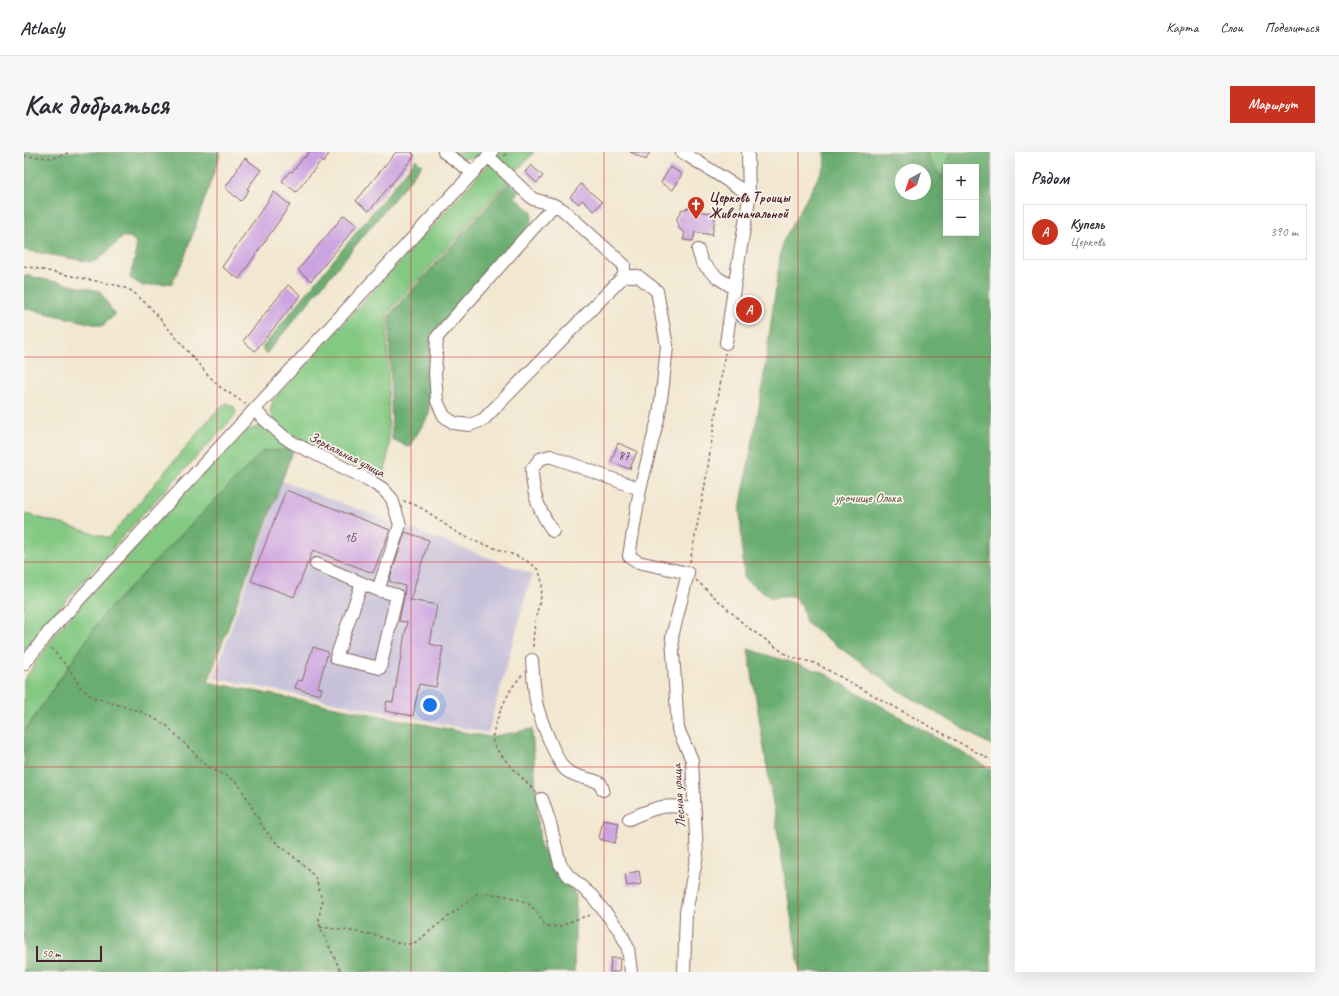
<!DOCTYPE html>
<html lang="ru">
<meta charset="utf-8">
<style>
:root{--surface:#fff;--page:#f7f7f7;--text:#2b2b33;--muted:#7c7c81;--line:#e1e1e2;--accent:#c8321e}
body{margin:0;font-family:Caveat,sans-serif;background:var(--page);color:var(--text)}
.controls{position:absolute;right:12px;top:12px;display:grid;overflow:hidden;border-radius:0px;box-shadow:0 4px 16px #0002}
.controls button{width:36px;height:36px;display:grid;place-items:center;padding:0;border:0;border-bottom:1px solid var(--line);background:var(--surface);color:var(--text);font:20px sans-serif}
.compass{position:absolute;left:871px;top:12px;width:36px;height:36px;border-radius:50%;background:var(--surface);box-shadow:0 4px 16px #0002;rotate:219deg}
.scale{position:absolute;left:12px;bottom:10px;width:66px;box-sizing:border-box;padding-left:4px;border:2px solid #4a1f2b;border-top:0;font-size:11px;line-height:14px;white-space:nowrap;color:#4a1f2b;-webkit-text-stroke:3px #f7f3e8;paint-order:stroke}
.you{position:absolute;left:406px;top:553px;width:14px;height:14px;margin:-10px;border:3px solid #fff;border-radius:50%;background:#1a73e8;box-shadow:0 0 0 6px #1a73e833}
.badge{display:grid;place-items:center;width:26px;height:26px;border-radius:50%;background:var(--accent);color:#fff;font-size:13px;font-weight:700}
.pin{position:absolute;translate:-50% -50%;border:2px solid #fff;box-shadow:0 1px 4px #0006}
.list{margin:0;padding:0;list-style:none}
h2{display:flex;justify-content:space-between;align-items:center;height:52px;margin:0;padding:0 16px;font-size:17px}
h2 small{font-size:13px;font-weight:400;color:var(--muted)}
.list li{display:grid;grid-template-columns:26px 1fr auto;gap:12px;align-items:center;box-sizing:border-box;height:56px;margin:0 8px 8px;padding:0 8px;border:1px solid var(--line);border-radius:0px}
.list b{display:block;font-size:15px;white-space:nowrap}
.list p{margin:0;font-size:13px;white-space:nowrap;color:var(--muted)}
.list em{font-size:13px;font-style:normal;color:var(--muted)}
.map{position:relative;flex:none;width:967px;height:820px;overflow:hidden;border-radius:0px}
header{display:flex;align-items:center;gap:24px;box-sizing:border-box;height:56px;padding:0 20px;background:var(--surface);border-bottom:1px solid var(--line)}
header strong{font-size:19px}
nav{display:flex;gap:22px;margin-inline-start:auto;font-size:14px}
.intro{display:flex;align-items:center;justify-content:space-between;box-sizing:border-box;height:96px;padding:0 24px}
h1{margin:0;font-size:28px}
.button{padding:10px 18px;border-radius:0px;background:var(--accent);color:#fff;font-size:14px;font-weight:700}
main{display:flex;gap:24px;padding:0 24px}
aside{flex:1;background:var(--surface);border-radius:0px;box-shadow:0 4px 16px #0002}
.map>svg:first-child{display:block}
.industrial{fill:#c6c0da}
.green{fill:#84c983;stroke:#677457}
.forest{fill:#6bad71;stroke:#5a664e;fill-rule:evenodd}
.building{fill:#cca3e1}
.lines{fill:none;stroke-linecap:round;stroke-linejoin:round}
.minor-casing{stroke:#856565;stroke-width:14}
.path{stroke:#856565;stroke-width:1.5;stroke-dasharray:3 3;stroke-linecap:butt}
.minor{stroke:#fff;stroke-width:12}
.grid{fill:none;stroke:#d62828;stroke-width:1;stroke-opacity:0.55}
.labels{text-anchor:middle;stroke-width:3.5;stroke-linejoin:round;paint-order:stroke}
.number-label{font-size:12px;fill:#6a4058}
.poi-label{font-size:14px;font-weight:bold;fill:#4a1f2b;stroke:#f7f3e8;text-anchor:start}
.street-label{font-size:14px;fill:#4a1f2b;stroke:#f7f3e8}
.park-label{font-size:14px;fill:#5b5245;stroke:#f7f3e8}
</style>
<header>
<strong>Atlasly</strong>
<nav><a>Карта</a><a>Слои</a><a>Поделиться</a></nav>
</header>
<div class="intro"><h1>Как добраться</h1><a class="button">Маршрут</a></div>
<main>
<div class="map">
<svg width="967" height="820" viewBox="0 0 967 820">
<rect width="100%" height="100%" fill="#f7f3e8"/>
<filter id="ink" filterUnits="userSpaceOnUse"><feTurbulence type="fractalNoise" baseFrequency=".025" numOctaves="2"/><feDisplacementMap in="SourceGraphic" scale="8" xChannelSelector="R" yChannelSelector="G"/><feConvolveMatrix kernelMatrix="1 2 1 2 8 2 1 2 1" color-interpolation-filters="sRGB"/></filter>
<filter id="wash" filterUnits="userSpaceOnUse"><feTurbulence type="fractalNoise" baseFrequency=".012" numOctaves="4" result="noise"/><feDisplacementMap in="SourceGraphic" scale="16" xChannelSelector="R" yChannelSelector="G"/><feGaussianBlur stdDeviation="0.9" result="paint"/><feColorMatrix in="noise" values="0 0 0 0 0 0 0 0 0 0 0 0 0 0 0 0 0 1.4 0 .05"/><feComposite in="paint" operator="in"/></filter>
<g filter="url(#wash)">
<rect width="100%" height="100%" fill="#f2e7d0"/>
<path class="industrial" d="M 258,329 L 508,422 L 464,581 L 190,526 Z"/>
<path class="green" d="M 427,0 L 460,0 L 457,4 L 438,7 Z
M 476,0 L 510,0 L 363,162 L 365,295 L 361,321 L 270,285 L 250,269 L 246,260 L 249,248 Z
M 903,0 L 928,0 L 923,10 L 918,26 L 904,6 Z
M 203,251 L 210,255 L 212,261 L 208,267 L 119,362 L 32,460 L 0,504 L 0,361 L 85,386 L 187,265 L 196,255 Z
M 239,273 L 269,298 L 239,299 L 81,461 L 0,580 L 0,528 L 35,477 L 216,281 Z"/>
<path class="forest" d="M 1,0 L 197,0 L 160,107 L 148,131 L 119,134 L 106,126 L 112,101 L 111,89 L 105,85 L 99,85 L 74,108 L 67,110 L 0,98 Z
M 800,0 L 903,0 L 904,6 L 918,26 L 923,10 L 928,0 L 967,0 L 967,593 L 874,538 L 782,471 L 778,454 L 769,444 L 747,446 L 720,427 L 716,358 L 737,244 L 758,91 L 801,13 ZM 922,15 L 952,15 L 952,81 L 922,81 ZM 877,18 L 901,18 L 901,42 L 877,42 Z
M 392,7 L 398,13 L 242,202 L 238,196 Z
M 485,30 L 495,39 L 491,45 L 508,60 L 508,72 L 437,149 L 407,185 L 405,263 L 385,295 L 368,287 L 365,163 Z
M 0,123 L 76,139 L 91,163 L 78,174 L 0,156 Z
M 269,298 L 184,530 L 465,585 L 508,577 L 516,694 L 552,743 L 550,820 L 0,820 L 0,580 L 81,461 L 239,299 Z
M 724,497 L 798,520 L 967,617 L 967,820 L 776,820 Z"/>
<g id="blocks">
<path class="building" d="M 285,0 L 306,0 L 299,11 L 297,9 L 272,40 L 258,29 L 266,19 L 268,20 L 280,5 L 281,6 Z
M 372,0 L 387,0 L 391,3 L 345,59 L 332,49 Z
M 606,0 L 626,0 L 622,8 Z
M 221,6 L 237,18 L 223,37 L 225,38 L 217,49 L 201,36 L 214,17 L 213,16 Z
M 507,13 L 519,24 L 513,31 L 501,20 Z
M 646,15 L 658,22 L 649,38 L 637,31 Z
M 557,32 L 578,50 L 570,59 L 558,48 L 555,52 L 546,45 Z
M 250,40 L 266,53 L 215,127 L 198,115 Z
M 666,48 L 675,50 L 674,59 L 692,62 L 688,83 L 671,80 L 669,89 L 659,88 L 661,81 L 654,76 L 655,73 L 653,69 L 653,65 L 657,61 L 657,58 L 665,56 Z
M 320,63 L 333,73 L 287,129 L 274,118 Z
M 264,133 L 277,143 L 231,199 L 219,189 Z
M 717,146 L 730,148 L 729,153 L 735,154 L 734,162 L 729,162 L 728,169 L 714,167 Z
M 594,291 L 613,299 L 606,317 L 587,310 Z
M 262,338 L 366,378 L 349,421 L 289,398 L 270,445 L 227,429 Z
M 381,380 L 405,388 L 386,448 L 413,453 L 406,492 L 419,495 L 412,535 L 395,532 L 389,564 L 361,559 L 363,549 L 369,550 L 383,470 L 375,469 L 380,445 L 381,434 L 365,429 Z
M 289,495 L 304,500 L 294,535 L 298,536 L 296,543 L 271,536 L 274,528 L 278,529 Z
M 579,668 L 595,671 L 591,691 L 575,687 Z
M 615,719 L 617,732 L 603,734 L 601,722 Z
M 587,806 L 596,806 L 595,820 L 586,820 Z"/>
</g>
</g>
<g filter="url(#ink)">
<use href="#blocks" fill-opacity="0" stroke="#856565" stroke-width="1"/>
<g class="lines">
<defs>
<path id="minor" d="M 420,0 L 449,21
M 658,0 L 720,39 L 725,47
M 464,4 L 509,47 L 530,53
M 674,98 L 678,111 L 694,126 L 710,136
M 600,124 L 600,113 L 538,57 L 530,53 L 413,185 L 411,221 L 413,249 L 420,264 L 430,271 L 445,273 L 459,268 L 600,124 L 614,124 L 633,139 L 643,194 L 639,232 L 635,263 L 616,337 L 605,404 L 614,410 L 664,421 L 648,485 L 654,577 L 668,608 L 673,703 L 662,760 L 660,820
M 702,191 L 710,136 L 725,47 L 724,0
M 230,258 L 260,285 L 269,291 L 345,328 L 359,337 L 368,347 L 376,373 L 354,438 L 292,412
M 529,379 C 515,359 508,342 508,317 L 516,307 L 526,304 L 616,337
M 338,431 L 312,506 L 356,516 L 373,443 L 354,438
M 508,508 C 509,523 510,539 513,554 C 516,566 533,611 542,618 C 550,625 564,626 574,630 L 577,632 L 579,638
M 0,512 L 25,480 L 468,0
M 518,647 L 526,671 L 536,712 L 544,723 L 568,744 L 596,779 L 604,796 L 607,820
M 605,667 C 630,656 644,649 671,659"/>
</defs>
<use href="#minor" class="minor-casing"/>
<path class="path" d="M 0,4 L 30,6 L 47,0
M 480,4 L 484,0
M 0,114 L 96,134 L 108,139 L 126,155 L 185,224 L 196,235 L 222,252
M 379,349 C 398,353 411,366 426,376 C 434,382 444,386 453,390 C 468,396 509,406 515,420 C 522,437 515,449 512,465 C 510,476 509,487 509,498
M 666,410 L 681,333 L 701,201
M 672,428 L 722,474 L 766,505 L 791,511 L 967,608
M 27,496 L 46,518 L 56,535 L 68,545 L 118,560 L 142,573 L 183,614 L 211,629 L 217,636 L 239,675 L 248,687 L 283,716 L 292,727 L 298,749 L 295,766 L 296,775 L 317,820
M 498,523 C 493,529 487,536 484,543 C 478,554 467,578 469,590 C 472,601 502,630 512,640
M 296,775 C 312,777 328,779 345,782 C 362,784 375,797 392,790 L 453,742 C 466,740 497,745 507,754 C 513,759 517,768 522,774 C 539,776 539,772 553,767 C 558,765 564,764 569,763"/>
<use href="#minor" class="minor"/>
</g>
</g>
<path class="grid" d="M 193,0 L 193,820M 387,0 L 387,820M 580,0 L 580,820M 774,0 L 774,820M 0,205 L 967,205M 0,410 L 967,410M 0,615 L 967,615"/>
<defs>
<symbol id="church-pin" viewBox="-11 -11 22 30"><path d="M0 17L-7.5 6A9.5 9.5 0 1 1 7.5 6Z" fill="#c8321e" stroke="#f7f3e8"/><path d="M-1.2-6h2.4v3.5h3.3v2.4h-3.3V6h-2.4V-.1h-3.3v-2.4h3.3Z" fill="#fff"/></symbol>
</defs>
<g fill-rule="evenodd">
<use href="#church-pin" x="662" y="43" width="20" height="27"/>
</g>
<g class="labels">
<g class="number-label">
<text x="600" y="308">87</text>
<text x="326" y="390">1Б</text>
</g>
<g class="poi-label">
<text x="685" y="50">Церковь Троицы<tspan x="685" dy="16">Живоначальной</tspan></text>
</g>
<g class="street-label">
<text transform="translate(323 302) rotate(27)" y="5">Зеркальная улица</text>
<text transform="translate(654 644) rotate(-94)" y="5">Лесная улица</text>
</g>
<g class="park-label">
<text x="844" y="350">урочище Ольха</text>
</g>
</g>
</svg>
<div class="controls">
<button>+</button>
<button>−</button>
</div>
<svg class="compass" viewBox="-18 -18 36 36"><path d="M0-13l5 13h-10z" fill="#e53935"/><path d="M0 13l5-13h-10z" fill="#7c7c81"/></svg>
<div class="scale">50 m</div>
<div class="you"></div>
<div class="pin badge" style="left:725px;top:158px">A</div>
</div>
<aside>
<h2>Рядом<small></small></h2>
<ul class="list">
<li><span class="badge">A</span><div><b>Купель</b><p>Церковь</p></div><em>390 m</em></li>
</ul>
</aside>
</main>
